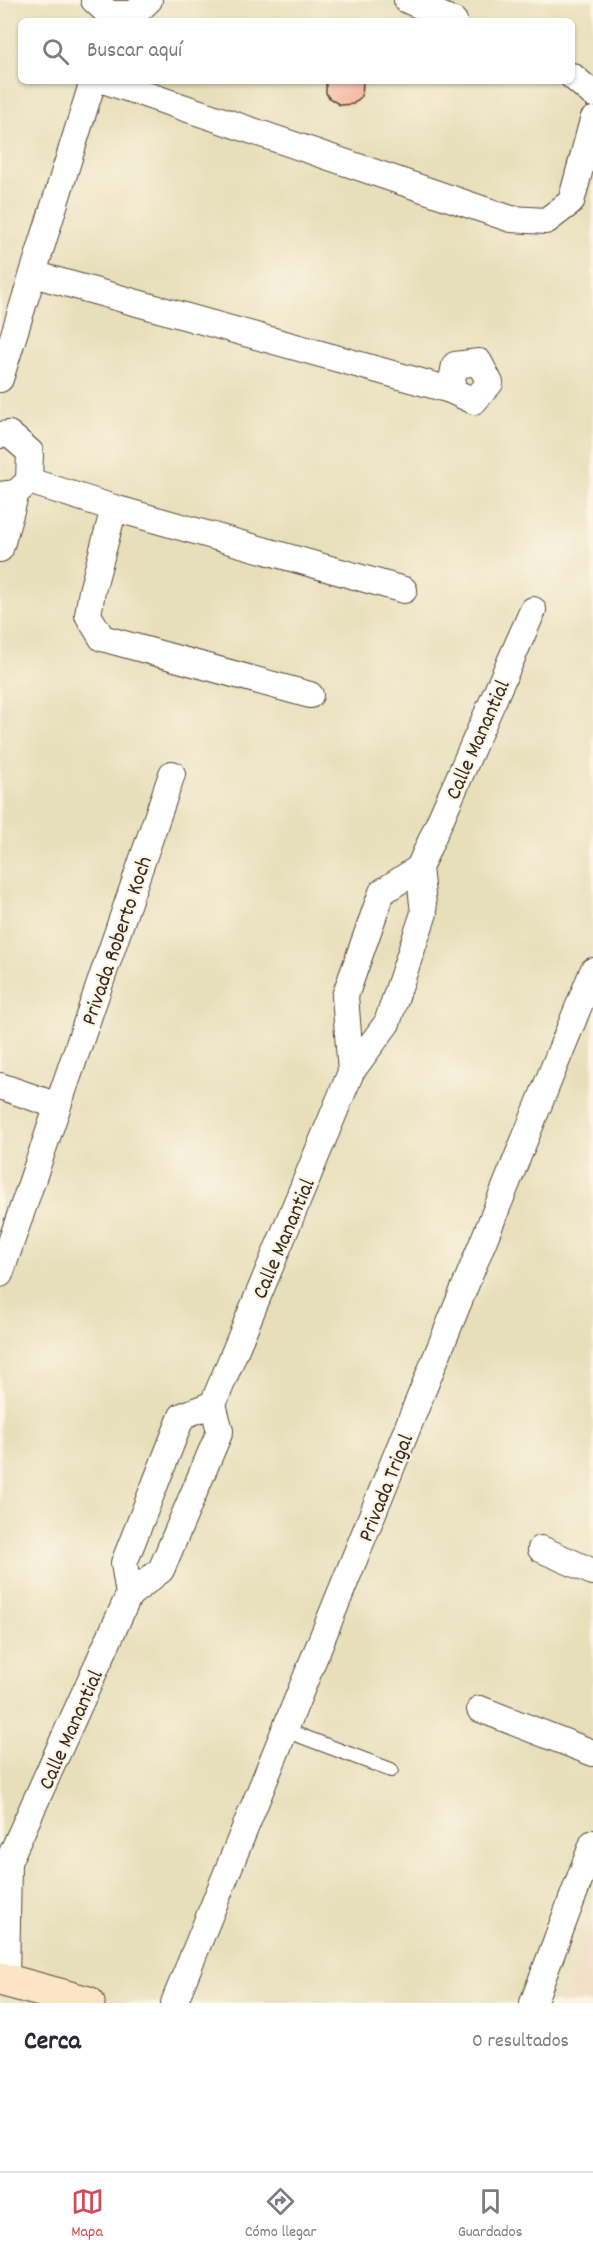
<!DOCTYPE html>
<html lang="es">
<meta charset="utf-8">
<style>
:root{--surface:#fff;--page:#f2f2f3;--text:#2b2b33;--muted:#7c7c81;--line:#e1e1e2;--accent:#d1495b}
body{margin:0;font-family:Dekko,sans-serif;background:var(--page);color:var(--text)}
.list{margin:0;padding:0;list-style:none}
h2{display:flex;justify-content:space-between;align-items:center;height:78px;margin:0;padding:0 24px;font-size:26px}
h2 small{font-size:20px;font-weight:400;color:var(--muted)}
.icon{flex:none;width:33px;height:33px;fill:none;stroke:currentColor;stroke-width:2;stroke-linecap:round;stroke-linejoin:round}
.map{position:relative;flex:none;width:593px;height:2003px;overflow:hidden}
.search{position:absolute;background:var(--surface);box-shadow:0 2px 4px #0004;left:18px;right:18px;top:18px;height:66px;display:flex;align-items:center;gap:15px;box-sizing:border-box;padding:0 21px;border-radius:9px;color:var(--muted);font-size:22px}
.sheet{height:168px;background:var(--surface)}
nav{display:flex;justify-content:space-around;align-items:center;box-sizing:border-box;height:84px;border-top:2px solid var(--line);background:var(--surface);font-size:16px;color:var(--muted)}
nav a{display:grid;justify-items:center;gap:3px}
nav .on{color:var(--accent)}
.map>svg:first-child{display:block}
.built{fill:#eed6bb}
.building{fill:#f4ac94}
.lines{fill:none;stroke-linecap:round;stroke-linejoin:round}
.lane-casing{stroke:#554535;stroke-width:16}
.street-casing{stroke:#554535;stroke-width:28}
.secondary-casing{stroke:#554535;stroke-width:35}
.lane{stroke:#fff;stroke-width:14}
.street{stroke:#fff;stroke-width:26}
.secondary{stroke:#fce5c4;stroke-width:33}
.labels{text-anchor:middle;stroke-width:4.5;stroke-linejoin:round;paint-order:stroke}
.street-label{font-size:22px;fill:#3b2a1e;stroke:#fcf5e5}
</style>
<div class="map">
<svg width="593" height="2003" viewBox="0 0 593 2003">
<rect width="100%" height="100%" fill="#fcf5e5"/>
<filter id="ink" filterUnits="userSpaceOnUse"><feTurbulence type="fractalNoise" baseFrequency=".0167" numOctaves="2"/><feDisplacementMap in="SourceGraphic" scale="12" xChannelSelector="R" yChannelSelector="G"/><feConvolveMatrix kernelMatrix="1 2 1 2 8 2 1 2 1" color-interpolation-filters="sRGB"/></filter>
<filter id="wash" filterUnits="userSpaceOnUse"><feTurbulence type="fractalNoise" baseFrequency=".008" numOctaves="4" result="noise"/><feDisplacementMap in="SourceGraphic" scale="24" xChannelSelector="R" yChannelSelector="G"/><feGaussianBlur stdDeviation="1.35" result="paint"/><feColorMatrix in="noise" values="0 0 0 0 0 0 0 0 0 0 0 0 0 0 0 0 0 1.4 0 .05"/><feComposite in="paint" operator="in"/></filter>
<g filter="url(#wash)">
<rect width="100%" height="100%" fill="#e7dfba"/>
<path class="built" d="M 593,1919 L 593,2003 L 563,2003 Z"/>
<g id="blocks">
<path class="building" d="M 326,81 L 363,81 L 362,96 L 353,104 L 340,105 L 329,98 L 326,93 Z"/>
</g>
</g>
<g filter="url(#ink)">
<use href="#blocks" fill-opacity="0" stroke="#554535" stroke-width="1.5"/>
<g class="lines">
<defs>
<path id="lane" d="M 285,1730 L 391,1770"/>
<path id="street" d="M 94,0 L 109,14 L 134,14 L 149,0
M 407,0 L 454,21
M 572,76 L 593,94
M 106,81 L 511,219 L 546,221 L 571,202 L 593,120
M 33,274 L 450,390
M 479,362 L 490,383 L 474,401 L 450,390 L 455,365 Z
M 0,379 L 93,81
M 0,435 L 9,434 L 30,452 L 29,481 L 16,493 L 0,495
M 29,481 L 114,508 L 404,590
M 114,508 L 92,591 L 88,615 L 102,638 L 310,695
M 0,549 L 16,493
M 351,1072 L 345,996 L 382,892 L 419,868
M 0,1086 L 58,1106
M 0,1274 L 172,774
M 541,1549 L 593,1572
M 129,1595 L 124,1563 L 182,1416 L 213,1404
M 480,1709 L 593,1753
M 0,1872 L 8,1862 L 129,1595 L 161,1570 L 220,1431 L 213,1404 L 351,1072 L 387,1023 L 424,913 L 419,868 L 533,610
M 6,1980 L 8,1862
M 174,2003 L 593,971
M 533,2003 L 593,1843"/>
<path id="secondary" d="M 0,1979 L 88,2003"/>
</defs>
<use href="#lane" class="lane-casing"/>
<use href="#street" class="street-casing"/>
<use href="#secondary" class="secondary-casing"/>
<use href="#lane" class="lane"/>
<use href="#street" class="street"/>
<use href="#secondary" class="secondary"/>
</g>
</g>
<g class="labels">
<g class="street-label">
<text transform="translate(476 739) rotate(-66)" y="8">Calle Manantial</text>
<text transform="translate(115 940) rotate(-71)" y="8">Privada Roberto Koch</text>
<text transform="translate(282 1238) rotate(-67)" y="8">Calle Manantial</text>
<text transform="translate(384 1487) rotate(-68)" y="8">Privada Trigal</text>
<text transform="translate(69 1729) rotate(-66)" y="8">Calle Manantial</text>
</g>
</g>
</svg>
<div class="search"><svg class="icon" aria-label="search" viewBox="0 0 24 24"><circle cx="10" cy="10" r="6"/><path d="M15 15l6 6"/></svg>Buscar aquí</div>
</div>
<section class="sheet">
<h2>Cerca<small>0 resultados</small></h2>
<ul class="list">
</ul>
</section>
<nav>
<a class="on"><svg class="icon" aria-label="map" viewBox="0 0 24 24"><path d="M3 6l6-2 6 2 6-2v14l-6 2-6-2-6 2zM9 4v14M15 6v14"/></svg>Mapa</a>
<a><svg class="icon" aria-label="directions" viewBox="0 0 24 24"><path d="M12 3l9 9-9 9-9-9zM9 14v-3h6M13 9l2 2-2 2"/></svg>Cómo llegar</a>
<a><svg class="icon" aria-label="saved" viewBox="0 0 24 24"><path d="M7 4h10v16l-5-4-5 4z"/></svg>Guardados</a>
</nav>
